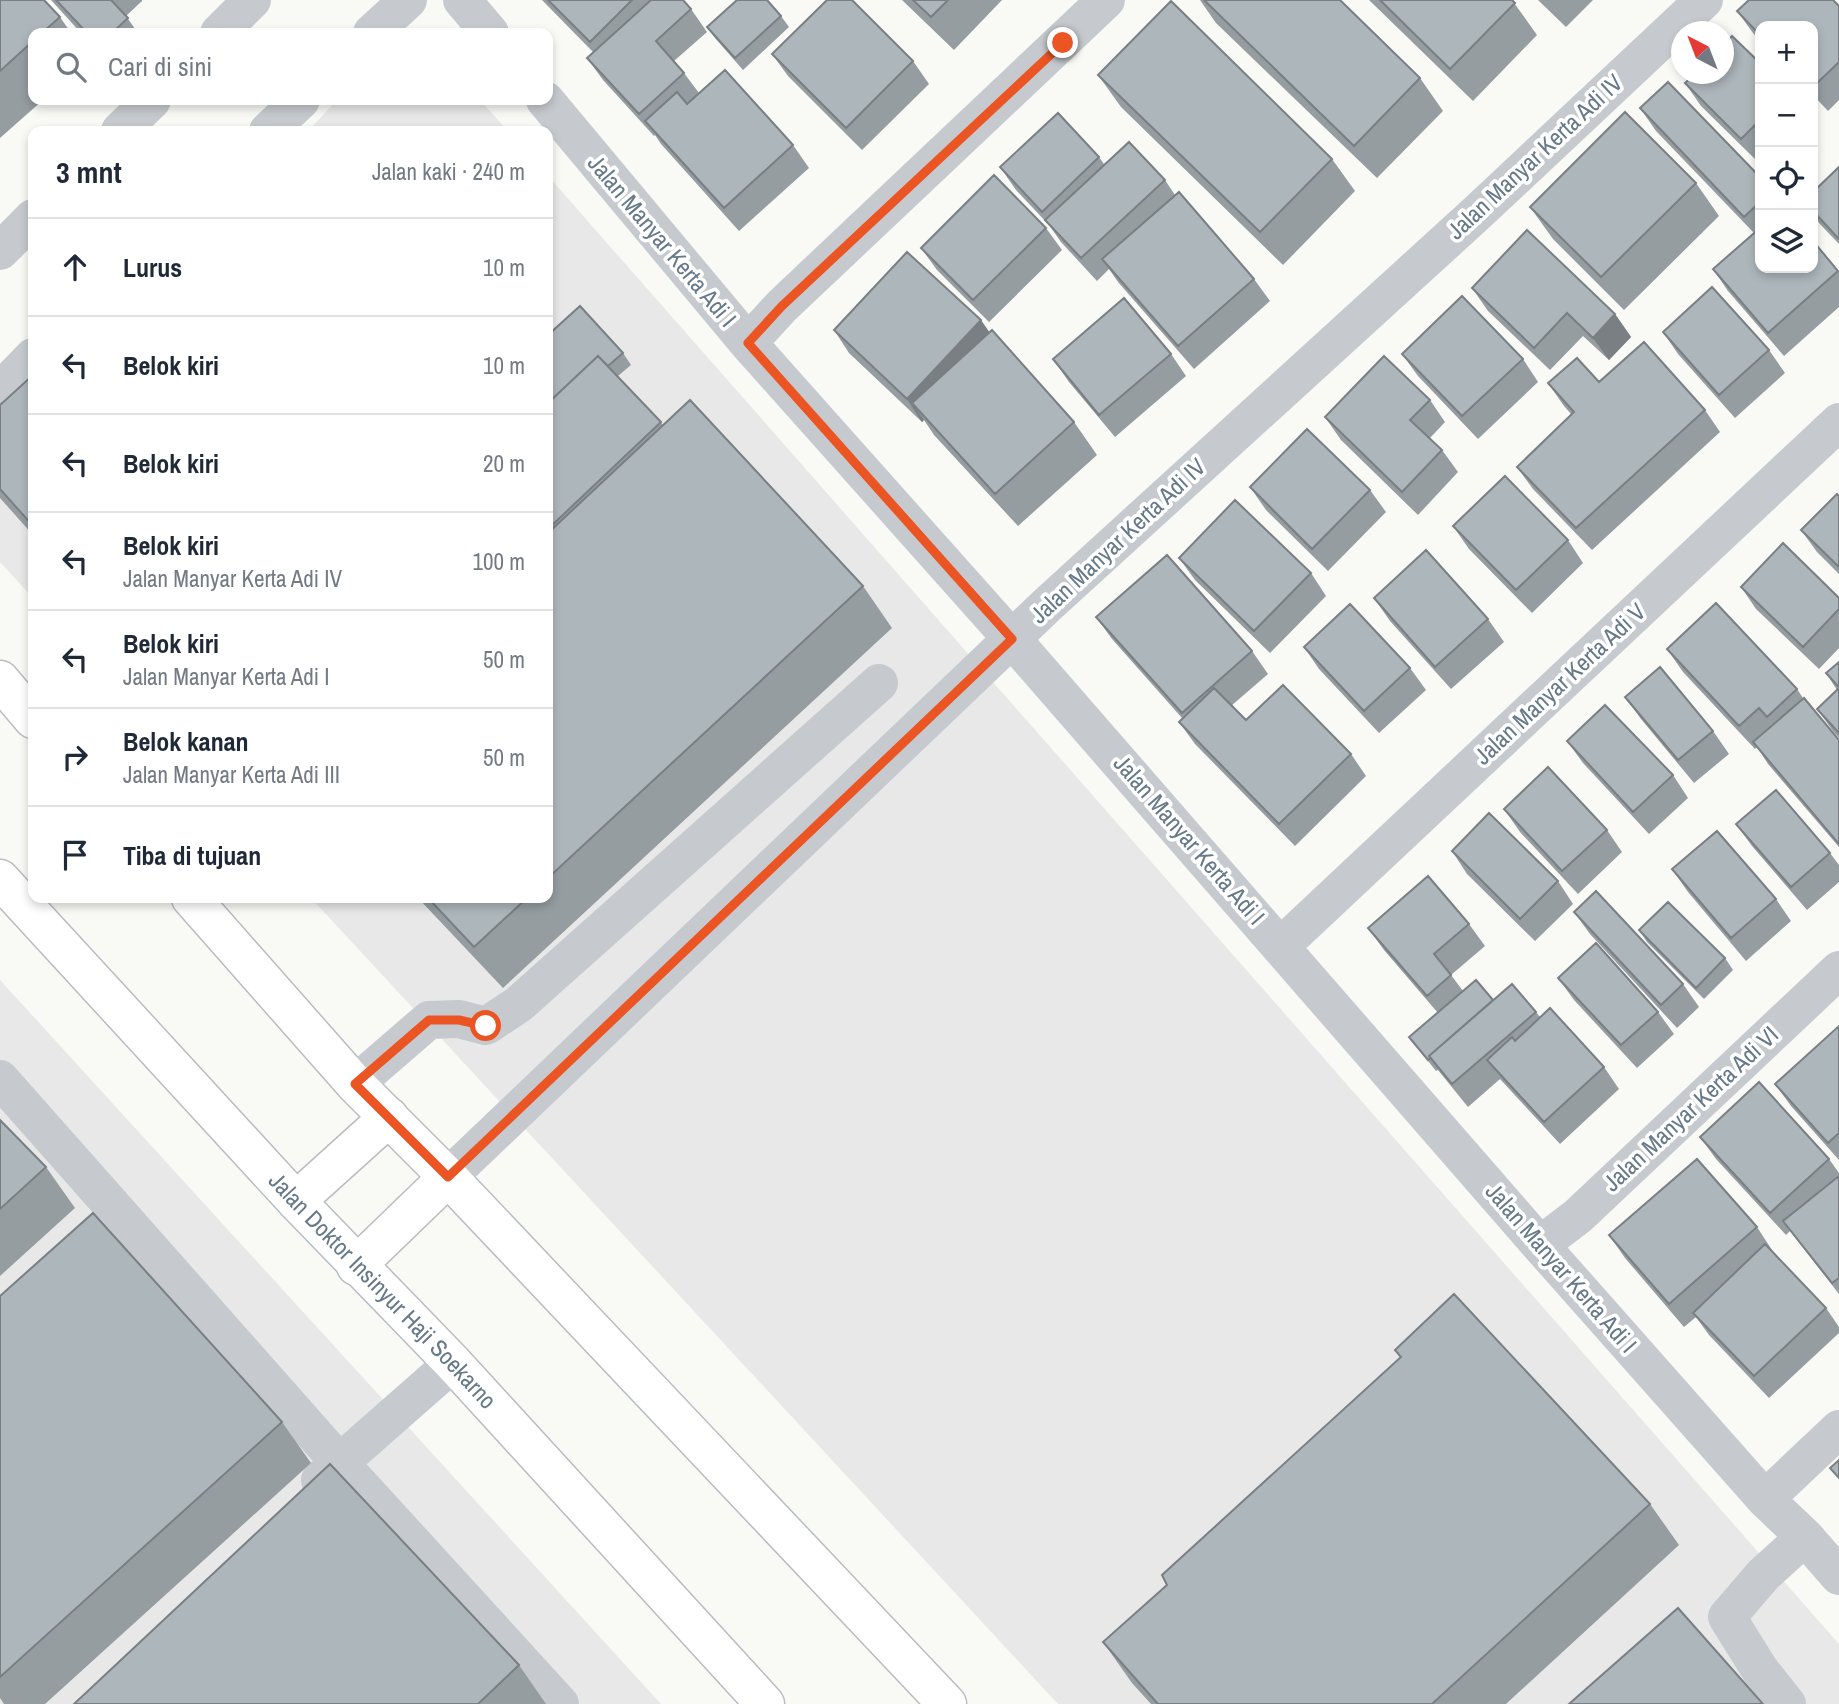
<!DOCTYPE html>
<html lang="id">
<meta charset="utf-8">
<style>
:root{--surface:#fff;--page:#f6f6f7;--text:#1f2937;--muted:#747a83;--line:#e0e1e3}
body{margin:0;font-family:"Archivo Narrow",sans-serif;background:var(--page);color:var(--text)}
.controls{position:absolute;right:21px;top:21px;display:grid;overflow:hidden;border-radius:14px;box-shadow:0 4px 10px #0003}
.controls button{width:63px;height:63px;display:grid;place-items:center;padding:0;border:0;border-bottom:2px solid var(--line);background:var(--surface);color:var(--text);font:35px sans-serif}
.compass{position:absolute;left:1671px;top:21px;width:63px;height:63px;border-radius:50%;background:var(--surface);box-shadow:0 4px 10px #0003;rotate:318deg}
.stop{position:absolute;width:21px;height:21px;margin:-16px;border:5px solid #eb5524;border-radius:50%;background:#fff}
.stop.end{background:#eb5524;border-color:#fff;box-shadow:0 2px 7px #0008}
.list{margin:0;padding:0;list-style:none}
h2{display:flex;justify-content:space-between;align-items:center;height:91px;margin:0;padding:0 28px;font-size:30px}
h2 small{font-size:23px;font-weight:400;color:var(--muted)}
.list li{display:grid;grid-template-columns:46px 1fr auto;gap:21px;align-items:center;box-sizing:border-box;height:98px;padding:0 28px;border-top:2px solid var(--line)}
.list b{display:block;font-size:26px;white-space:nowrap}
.list p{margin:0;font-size:23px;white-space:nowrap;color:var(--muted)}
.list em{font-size:23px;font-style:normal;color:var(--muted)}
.icon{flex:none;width:38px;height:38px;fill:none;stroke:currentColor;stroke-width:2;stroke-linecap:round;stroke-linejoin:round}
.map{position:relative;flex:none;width:1839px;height:1704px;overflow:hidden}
.search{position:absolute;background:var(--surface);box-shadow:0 4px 10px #0003;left:28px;top:28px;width:525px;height:77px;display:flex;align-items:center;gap:18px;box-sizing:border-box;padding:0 24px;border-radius:14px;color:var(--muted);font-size:26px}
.panel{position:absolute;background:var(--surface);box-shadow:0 4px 10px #0003;left:28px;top:126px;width:525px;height:777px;border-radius:14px}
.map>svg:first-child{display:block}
.built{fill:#e7e8e7}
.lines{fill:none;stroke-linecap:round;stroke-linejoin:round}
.major-casing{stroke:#b9bdc1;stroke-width:41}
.minor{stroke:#c6cace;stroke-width:38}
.major{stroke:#fff;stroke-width:38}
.wall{fill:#959da1}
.shaded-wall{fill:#797f83}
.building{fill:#adb6bb;stroke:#797f83;stroke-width:2}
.route{stroke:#eb5524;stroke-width:9}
.labels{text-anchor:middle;stroke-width:7;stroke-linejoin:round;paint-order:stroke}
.street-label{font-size:24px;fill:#667989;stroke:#fff}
</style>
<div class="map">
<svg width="1839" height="1704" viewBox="0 0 1839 1704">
<rect width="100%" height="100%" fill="#f9f9f6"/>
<path class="built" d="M 337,100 L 480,100 L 508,131 L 308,131 Z
M 548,176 L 1839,1644 L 1839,1704 L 1058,1704 L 311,898 L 548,898 Z
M 33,438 L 33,598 L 0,562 L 0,475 Z
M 0,980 L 661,1704 L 0,1704 Z"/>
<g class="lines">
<defs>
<g id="major">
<path d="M 0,680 L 33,719"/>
<path id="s1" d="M 0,879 L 296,1201 L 453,1363 L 765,1704"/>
<path d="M 191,898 L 355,1084 L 448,1177 L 947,1704"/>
<path d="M 296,1201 L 389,1117"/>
<path d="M 356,1266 L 448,1177"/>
</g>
</defs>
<use href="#major" class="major-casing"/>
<path class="minor" d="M 462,0 L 490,33
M 219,33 L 252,0
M 372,33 L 408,0
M 545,100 L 748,343 L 1012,639 L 1540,1245 L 1765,1499 L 1805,1537 L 1839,1576
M 120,131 L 152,100
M 268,131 L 301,100
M 0,251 L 33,218
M 748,343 L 782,306 L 1106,0
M 0,391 L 33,357
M 1281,946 L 1839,422
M 0,1079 L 339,1462 L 560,1704
M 355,1084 L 429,1020 L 459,1019 L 486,1026 L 519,1004 L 879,683
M 448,1177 L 1046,606 L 1478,212 L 1704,0
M 1540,1245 L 1578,1216 L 1839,970
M 320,1480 L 453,1363
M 1765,1499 L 1839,1429
M 1787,1704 L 1760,1670 L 1727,1617 L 1764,1574 L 1805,1537"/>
<use href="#major" class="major"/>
</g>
<path class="wall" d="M 0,0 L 60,17 L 71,33 L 33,33 L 33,100 L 43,100 L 0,138 Z
M 51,0 L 142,0 L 142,1 L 126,16 L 138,33 L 81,33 Z
M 542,0 L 683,0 L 691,9 L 707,32 L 674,61 L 684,73 L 699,93 L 793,145 L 809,168 L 739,231 L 661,144 L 655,135 L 654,136 L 603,80 L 587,58 L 593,52 Z
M 902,0 L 1002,0 L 954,50 Z
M 1200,0 L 1340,0 L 1420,78 L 1443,111 L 1377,178 L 1216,23 Z
M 1369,0 L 1512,0 L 1537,35 L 1473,101 Z
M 1538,0 L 1593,0 L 1566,27 Z
M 1839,6 L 1839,100 L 1828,111 L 1813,95 L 1813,26 L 1760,26 L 1760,41 L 1753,33 L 1737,11 Z
M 781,16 L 789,27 L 743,70 L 715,38 L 707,27 Z
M 772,54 L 913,61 L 929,84 L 862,150 L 788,76 Z
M 1760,63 L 1760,158 L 1757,161 L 1701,106 L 1685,83 Z
M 1098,75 L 1332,159 L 1355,191 L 1283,265 L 1121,107 Z
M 1640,108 L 1760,177 L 1760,268 L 1813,241 L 1839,272 L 1839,307 L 1784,356 L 1728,291 L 1713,269 L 1754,233 L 1656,131 Z
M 1099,157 L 1104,164 L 1165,180 L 1175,195 L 1254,279 L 1270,301 L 1194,369 L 1118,282 L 1109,269 L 1097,281 L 1061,242 L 1049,225 L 1016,190 L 1000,167 Z
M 1839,167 L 1839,244 L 1819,223 L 1813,214 L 1813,192 Z
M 1696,183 L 1719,216 L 1624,310 L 1553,239 L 1530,207 Z
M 1046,228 L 1062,250 L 989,322 L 937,270 L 921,248 Z
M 1472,288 L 1615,314 L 1631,337 L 1609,360 L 1583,336 L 1550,370 L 1488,311 Z
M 834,330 L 989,333 L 1074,422 L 1097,455 L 1018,526 L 934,435 L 924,420 L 922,422 L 849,353 Z
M 1663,332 L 1769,350 L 1785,373 L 1735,418 L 1678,354 Z
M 548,335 L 623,353 L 631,365 L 618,376 L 663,425 L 863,586 L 892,628 L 503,988 L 418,898 L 548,898 Z
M 1171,354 L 1186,376 L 1115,437 L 1069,382 L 1053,359 Z
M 1402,354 L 1523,359 L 1538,382 L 1478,439 L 1418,376 Z
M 33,375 L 33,535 L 0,498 L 0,405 Z
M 1599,382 L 1705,410 L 1720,432 L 1592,550 L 1533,489 L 1517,467 L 1571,414 L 1564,406 L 1548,383 Z
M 1430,400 L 1445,422 L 1430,438 L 1442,450 L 1458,472 L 1418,515 L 1341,440 L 1325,417 Z
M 1250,487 L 1370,490 L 1386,512 L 1328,571 L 1266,510 Z
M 1839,496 L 1839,574 L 1817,552 L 1801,530 Z
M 1453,526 L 1568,540 L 1583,563 L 1532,613 L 1469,549 Z
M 1179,558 L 1311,573 L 1326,596 L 1270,653 L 1195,580 Z
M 1741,587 L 1839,598 L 1839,648 L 1819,669 L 1756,609 Z
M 1374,598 L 1488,619 L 1504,642 L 1451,689 L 1390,621 Z
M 1096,617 L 1252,651 L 1268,674 L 1231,706 L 1246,720 L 1351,754 L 1366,776 L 1295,846 L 1195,744 L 1179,722 L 1182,718 L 1112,639 Z
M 1304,647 L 1410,668 L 1426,690 L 1379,733 L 1319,669 Z
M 1667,649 L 1797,689 L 1803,698 L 1839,740 L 1839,847 L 1768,764 L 1757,747 L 1755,749 L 1683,672 Z
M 1839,662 L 1839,738 L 1833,731 L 1817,709 L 1837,690 L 1826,673 Z
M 1625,697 L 1713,731 L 1729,754 L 1694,783 L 1641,719 Z
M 1567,741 L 1673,775 L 1688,798 L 1649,834 L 1583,763 Z
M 1504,809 L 1607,830 L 1622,852 L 1578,894 L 1520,832 Z
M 1736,824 L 1830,853 L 1839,865 L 1839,882 L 1807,910 L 1752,846 Z
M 1452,851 L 1558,881 L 1573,904 L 1535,941 L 1467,874 Z
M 1672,869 L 1776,899 L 1791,921 L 1746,961 L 1688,892 Z
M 1574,912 L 1683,984 L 1699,1007 L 1677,1028 L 1590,934 Z
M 1469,924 L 1485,946 L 1451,975 L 1463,991 L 1536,1012 L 1540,1017 L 1604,1067 L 1619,1089 L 1560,1144 L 1500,1079 L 1468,1107 L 1438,1070 L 1436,1071 L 1409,1037 L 1438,1013 L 1384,950 L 1368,928 Z
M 1639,930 L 1725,958 L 1733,970 L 1704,999 L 1647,942 Z
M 1558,978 L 1658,1012 L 1674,1034 L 1637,1068 L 1574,1000 Z
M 1839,1026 L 1839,1160 L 1791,1106 L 1775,1084 Z
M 0,1120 L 46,1167 L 75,1208 L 0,1276 Z
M 1700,1137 L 1829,1159 L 1839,1173 L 1839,1294 L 1790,1231 L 1786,1235 L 1716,1159 Z
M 1757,1227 L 1772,1250 L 1771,1251 L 1826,1308 L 1839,1327 L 1839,1333 L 1769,1398 L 1709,1335 L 1696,1317 L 1684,1327 L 1625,1258 L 1609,1235 Z
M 0,1296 L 282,1422 L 311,1463 L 45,1704 L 4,1704 L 0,1698 Z
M 1650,1504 L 1679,1545 L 1506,1704 L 1151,1704 L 1132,1683 L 1103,1642 Z
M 519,1665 L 546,1704 L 74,1704 Z"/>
<path class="shaded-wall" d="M 1615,314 L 1631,337 L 1609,360 L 1593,338 Z
M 981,320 L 997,343 L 912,403 L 924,420 L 922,422 L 907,399 Z"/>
<path class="building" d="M 0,0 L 44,0 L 60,17 L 42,33 L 33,33 L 33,41 L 0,71 Z
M 56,0 L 111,0 L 128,18 L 112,33 L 87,33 Z
M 548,0 L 632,0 L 590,42 Z
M 651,0 L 683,0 L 691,9 L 656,41 L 684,73 L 639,114 L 587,58 Z
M 737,0 L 767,0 L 781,16 L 735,58 L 707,27 Z
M 827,0 L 852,0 L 913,61 L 846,128 L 772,54 Z
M 913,0 L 948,0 L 931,17 Z
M 1204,0 L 1340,0 L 1420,78 L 1354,146 Z
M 1380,0 L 1512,0 L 1515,3 L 1450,69 Z
M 1749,0 L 1833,0 L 1839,6 L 1839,62 L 1813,87 L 1813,26 L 1760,26 L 1760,35 L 1737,11 Z
M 1171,1 L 1332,159 L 1260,232 L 1098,75 Z
M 1732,36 L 1760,63 L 1760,120 L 1741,139 L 1685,83 L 1695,74 L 1724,74 L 1724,45 Z
M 725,70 L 793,145 L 724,208 L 645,121 L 677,92 L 687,104 Z
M 1668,82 L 1760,177 L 1760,202 L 1744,217 L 1640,108 Z
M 1625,112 L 1696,183 L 1601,277 L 1530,207 Z
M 1058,113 L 1099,157 L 1042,212 L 1000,167 Z
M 1129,142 L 1165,180 L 1081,258 L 1045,220 Z
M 1839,167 L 1839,239 L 1813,211 L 1813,192 Z
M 994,175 L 1046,228 L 973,300 L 921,248 Z
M 1179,192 L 1254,279 L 1178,346 L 1102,259 Z
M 1760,228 L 1760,268 L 1813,268 L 1813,241 L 1838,271 L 1768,333 L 1713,269 Z
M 1527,230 L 1615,314 L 1593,338 L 1567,313 L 1534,348 L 1472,288 Z
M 907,252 L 981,320 L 907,399 L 834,330 Z
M 1712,287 L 1769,350 L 1719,395 L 1663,332 Z
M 1462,296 L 1523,359 L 1462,416 L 1402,354 Z
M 1124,298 L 1171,354 L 1099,415 L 1053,359 Z
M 580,306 L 623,353 L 608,366 L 598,356 L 548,403 L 548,335 Z
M 992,330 L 1074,422 L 995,494 L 912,403 Z
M 1644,342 L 1705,410 L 1576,528 L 1517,467 L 1574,412 L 1548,383 L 1577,358 L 1599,382 Z
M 598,356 L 661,422 L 548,529 L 548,403 Z
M 1384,356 L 1430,400 L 1410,420 L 1442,450 L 1402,492 L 1325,417 Z
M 33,375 L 33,526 L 0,489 L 0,405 Z
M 690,400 L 863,586 L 548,878 L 548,533 Z
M 1307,429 L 1370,490 L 1312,549 L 1250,487 Z
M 1505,476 L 1568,540 L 1516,590 L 1453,526 Z
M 1837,494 L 1839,496 L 1839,567 L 1801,530 Z
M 1235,500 L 1311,573 L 1254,631 L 1179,558 Z
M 1783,543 L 1839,598 L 1839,609 L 1803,647 L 1741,587 Z
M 1426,550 L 1488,619 L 1435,667 L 1374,598 Z
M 1167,555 L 1252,651 L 1182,713 L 1096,617 Z
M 1716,603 L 1797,689 L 1767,717 L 1759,708 L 1739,726 L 1667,649 Z
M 1350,604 L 1410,668 L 1364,711 L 1304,647 Z
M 1839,662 L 1839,687 L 1826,673 Z
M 1660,667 L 1713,731 L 1678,760 L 1625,697 Z
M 1283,685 L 1351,754 L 1279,824 L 1179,722 L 1214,688 L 1246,720 Z
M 1839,688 L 1839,733 L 1817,709 Z
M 1804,698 L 1839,740 L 1839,844 L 1753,742 Z
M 1605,705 L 1673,775 L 1633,812 L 1567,741 Z
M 1548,767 L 1607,830 L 1562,871 L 1504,809 Z
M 1776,790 L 1830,853 L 1791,887 L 1736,824 Z
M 1489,813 L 1558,881 L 1520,919 L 1452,851 Z
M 1717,831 L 1776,899 L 1731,938 L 1672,869 Z
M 1428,876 L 1469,924 L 1434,954 L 1451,975 L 1427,996 L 1368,928 Z
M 1596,891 L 1683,984 L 1661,1005 L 1574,912 Z
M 428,898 L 527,898 L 474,947 Z
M 1668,902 L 1725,958 L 1696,988 L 1639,930 Z
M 1596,943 L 1658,1012 L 1621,1045 L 1558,978 Z
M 1476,980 L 1493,1000 L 1429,1056 L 1430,1058 L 1428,1060 L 1409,1037 Z
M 1512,984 L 1536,1012 L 1452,1084 L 1429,1056 Z
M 1550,1008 L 1604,1067 L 1544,1122 L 1487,1060 L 1512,1037 L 1515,1041 Z
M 1839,1026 L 1839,1133 L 1828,1143 L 1775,1084 Z
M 1759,1082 L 1829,1159 L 1770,1213 L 1700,1137 Z
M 0,1120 L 46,1167 L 0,1209 Z
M 1697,1159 L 1757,1227 L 1669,1304 L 1609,1235 Z
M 1839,1176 L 1839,1278 L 1832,1283 L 1783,1221 Z
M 93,1213 L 282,1422 L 0,1677 L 0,1296 Z
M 1765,1244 L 1826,1308 L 1754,1376 L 1693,1313 Z
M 1454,1294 L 1650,1504 L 1432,1704 L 1158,1704 L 1103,1642 L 1167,1585 L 1162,1575 L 1401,1357 L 1395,1350 Z
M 1839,1460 L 1839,1478 L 1830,1468 Z
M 330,1464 L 519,1665 L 478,1704 L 74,1704 Z
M 1678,1608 L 1763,1704 L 1569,1704 Z"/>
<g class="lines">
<path class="route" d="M 486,1026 L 459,1020 L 429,1020 L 355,1084 L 448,1177 L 1012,639 L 748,343 L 782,306 L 1063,43"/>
</g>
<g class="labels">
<g class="street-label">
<text transform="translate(1535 157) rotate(-43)" y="8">Jalan Manyar Kerta Adi IV</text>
<text transform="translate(662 241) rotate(50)" y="8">Jalan Manyar Kerta Adi I</text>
<text transform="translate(1118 541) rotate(-43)" y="8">Jalan Manyar Kerta Adi IV</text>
<text transform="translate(1560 684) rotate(-43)" y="8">Jalan Manyar Kerta Adi V</text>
<text transform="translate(1189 840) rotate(49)" y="8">Jalan Manyar Kerta Adi I</text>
<text transform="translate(1691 1109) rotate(-43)" y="8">Jalan Manyar Kerta Adi VI</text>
<text transform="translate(1561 1268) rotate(49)" y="8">Jalan Manyar Kerta Adi I</text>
<text dy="8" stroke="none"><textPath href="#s1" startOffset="562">Jalan Doktor Insinyur Haji Soekarno</textPath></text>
</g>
</g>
</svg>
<div class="controls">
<button>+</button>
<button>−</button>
<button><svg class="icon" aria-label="locate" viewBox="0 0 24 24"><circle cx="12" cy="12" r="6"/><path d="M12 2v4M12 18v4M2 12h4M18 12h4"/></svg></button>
<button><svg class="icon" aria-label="layers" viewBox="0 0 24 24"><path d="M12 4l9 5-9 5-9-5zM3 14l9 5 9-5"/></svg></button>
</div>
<svg class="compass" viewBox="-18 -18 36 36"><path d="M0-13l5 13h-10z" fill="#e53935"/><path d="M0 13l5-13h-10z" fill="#747a83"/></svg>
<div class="stop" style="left:486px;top:1026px"></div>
<div class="stop end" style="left:1063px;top:43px"></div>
<div class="search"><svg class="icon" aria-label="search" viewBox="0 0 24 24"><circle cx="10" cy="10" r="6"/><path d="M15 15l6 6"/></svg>Cari di sini</div>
<section class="panel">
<h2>3 mnt<small>Jalan kaki · 240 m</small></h2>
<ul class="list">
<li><svg class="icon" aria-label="ahead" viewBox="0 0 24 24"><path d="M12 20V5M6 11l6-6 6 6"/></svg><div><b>Lurus</b></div><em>10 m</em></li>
<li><svg class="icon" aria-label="left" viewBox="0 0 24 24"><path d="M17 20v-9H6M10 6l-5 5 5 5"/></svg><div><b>Belok kiri</b></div><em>10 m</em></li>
<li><svg class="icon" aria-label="left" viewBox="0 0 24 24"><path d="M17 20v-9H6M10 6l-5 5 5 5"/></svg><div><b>Belok kiri</b></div><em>20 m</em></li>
<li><svg class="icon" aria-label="left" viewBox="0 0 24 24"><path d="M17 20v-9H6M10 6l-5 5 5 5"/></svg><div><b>Belok kiri</b><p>Jalan Manyar Kerta Adi IV</p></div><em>100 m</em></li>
<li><svg class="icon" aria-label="left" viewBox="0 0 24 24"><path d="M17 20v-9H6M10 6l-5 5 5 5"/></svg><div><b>Belok kiri</b><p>Jalan Manyar Kerta Adi I</p></div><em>50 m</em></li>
<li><svg class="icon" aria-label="right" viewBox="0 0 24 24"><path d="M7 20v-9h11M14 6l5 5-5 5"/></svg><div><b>Belok kanan</b><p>Jalan Manyar Kerta Adi III</p></div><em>50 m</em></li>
<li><svg class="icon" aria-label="arrive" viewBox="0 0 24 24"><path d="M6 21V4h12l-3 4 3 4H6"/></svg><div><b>Tiba di tujuan</b></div></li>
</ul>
</section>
</div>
